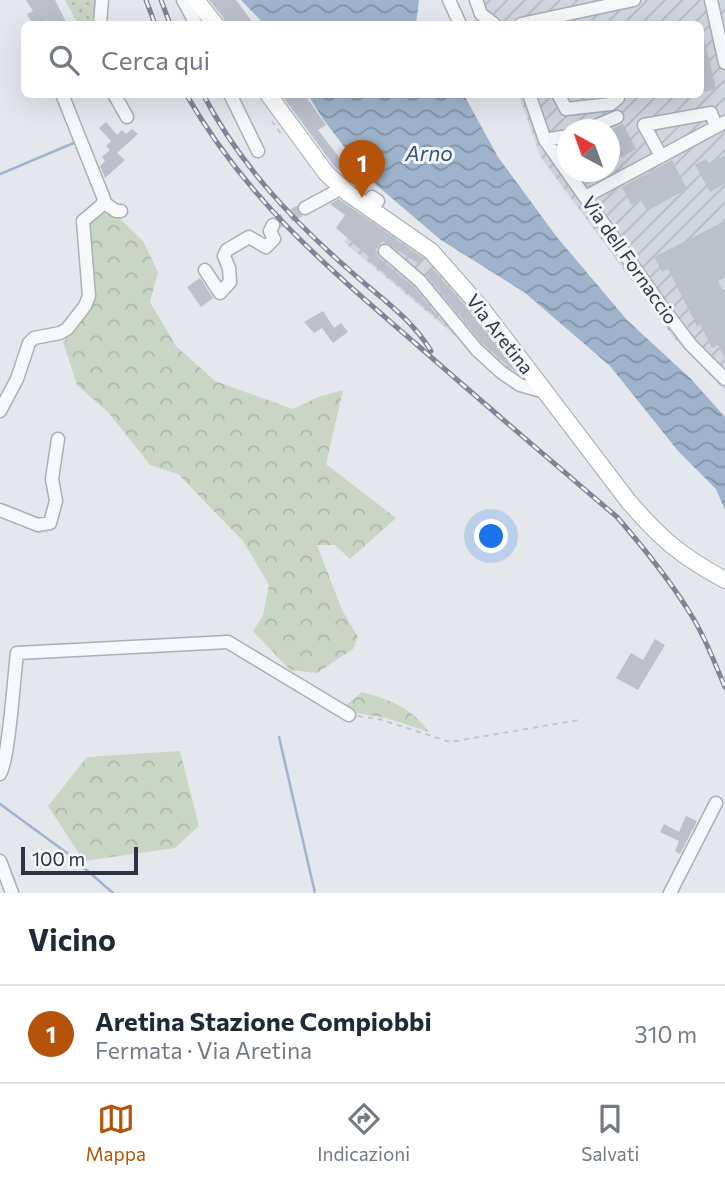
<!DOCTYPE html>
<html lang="it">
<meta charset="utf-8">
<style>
:root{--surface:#fff;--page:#f6f6f7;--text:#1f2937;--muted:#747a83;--line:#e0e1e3;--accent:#b45309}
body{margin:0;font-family:Commissioner,sans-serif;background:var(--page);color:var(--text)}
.compass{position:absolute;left:557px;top:119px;width:63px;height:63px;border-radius:50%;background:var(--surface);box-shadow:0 7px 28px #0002;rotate:319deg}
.scale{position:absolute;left:21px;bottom:18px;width:117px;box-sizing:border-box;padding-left:7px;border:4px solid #2b3445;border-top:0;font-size:19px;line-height:24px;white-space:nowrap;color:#2b3445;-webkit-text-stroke:5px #f4f6f9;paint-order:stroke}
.you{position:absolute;left:492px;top:537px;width:24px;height:24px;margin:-18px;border:5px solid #fff;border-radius:50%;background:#1a73e8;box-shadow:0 0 0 10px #1a73e833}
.badge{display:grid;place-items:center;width:46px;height:46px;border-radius:50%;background:var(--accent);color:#fff;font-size:23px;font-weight:700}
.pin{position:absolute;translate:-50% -58px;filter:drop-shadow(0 2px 4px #0008)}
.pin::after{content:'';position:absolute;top:37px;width:24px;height:21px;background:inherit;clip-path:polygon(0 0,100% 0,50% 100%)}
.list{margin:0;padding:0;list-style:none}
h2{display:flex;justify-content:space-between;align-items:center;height:91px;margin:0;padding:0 28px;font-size:30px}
h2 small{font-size:23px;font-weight:400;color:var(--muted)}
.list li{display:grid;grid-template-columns:46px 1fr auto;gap:21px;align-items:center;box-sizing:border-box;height:98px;padding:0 28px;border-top:2px solid var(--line)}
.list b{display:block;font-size:26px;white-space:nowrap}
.list p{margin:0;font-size:23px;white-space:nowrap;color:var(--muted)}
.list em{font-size:23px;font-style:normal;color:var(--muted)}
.icon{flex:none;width:38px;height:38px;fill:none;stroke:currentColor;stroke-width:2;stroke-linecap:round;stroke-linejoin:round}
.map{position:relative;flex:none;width:725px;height:893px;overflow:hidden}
.search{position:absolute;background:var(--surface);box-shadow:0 7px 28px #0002;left:21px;right:21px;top:21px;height:77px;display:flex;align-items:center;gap:18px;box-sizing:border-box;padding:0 24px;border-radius:10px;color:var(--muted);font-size:26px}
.sheet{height:189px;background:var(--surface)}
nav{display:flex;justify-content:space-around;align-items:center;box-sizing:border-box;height:98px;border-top:2px solid var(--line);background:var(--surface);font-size:19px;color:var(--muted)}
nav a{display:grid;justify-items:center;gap:4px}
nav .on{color:var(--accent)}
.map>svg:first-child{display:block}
.industrial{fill:url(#industrial-furrows);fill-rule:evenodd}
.grass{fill:url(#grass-dots)}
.forest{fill:url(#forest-crowns)}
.water{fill:url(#water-waves)}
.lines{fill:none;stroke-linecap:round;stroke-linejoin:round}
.stream{stroke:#9fb4cc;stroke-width:2.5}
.building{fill:#bbc0ca}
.minor-tunnel{stroke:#bfc3cb;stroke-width:12;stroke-dasharray:12 6;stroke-linecap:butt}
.minor-casing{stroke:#a9aeb7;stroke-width:15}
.major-casing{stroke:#a3abb8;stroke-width:18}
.path{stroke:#c2c5cb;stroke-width:2;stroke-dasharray:5 5;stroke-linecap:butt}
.minor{stroke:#f7f8fa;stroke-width:12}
.major{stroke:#fff;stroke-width:16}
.rail-casing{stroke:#7d8696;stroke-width:5}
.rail{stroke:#f4f6f9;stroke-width:2.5;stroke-dasharray:8;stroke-linecap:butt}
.labels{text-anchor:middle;stroke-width:6;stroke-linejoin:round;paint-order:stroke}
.street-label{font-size:19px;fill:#2b3445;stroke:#f4f6f9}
.water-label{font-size:21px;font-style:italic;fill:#34527a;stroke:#f4f6f9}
</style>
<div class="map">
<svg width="725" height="893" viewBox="0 0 725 893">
<defs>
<pattern id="industrial-furrows" width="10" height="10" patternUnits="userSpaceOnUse" patternTransform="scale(1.75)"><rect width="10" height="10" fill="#d2d6de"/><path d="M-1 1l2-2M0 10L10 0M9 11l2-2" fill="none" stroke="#b4b8c0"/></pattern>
<pattern id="grass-dots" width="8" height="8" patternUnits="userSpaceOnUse" patternTransform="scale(1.75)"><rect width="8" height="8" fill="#c9d6c5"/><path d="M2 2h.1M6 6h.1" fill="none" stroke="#adb8ab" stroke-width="1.8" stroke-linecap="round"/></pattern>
<pattern id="forest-crowns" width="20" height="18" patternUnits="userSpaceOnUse" patternTransform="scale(1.75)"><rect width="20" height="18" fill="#c9d6c5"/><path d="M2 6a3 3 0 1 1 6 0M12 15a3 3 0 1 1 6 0" fill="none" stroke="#adb8ab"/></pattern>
<pattern id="water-waves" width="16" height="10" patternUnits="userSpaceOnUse" patternTransform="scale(1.75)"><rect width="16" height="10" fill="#9fb4cc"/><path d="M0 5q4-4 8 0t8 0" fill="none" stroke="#8293a7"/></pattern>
</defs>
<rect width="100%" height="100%" fill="#e4e7ec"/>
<path class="industrial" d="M 473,0 L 725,0 L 725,391 L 673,337 L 540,156 L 519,95 L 700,94 L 700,24 L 479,24 ZM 568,130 L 610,130 L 610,172 L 568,172 Z
M 371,205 L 438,250 L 561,405 L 523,393 L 344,242 Z"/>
<path class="grass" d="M 65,0 L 98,0 L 95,24 L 78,24 Z"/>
<path class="forest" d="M 114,213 L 143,241 L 158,272 L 150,302 L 176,346 L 215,381 L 293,409 L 318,397 L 343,390 L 326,464 L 396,518 L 350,559 L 335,545 L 317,545 L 342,610 L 358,637 L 353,649 L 317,673 L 290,670 L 253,631 L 263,615 L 269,585 L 243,541 L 178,474 L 150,465 L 108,412 L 77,385 L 63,342 L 80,324 L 92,305 L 86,227 L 97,214 Z
M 362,692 C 392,701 409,706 429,732 L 386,718 L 351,712 L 345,706 Z
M 180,751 L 199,826 L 175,848 L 84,861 L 48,806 L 87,757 Z"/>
<path class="water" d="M 241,0 L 419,0 L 416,24 L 264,24 Z
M 308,95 L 464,95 L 498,157 L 556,236 L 627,320 L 691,379 L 725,417 L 725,510 L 716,489 L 678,451 L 610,366 L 524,292 L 441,240 L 368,178 L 323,119 Z"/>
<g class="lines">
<path class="stream" d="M 0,174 L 76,142
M 279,737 L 315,893
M 0,804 L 67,853 L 113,893"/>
</g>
<path class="building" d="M 26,0 L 55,0 L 67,24 L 49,24 L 47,20 L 39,24 L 32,24 L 27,14 L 33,11 Z
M 209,0 L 236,0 L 254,24 L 225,24 L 223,17 Z
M 701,34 L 703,34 L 716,89 L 701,93 Z
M 281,94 L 304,94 L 326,125 L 318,130 L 342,161 L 349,154 L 360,169 L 356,174 L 369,186 L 364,192 L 334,166 Z
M 106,122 L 117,135 L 122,130 L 126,134 L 132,129 L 138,134 L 117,153 L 125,160 L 105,178 L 100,166 L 105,161 L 102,157 L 110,150 L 106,146 L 111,141 L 99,128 Z
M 623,124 L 636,149 L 610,164 L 610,130 Z
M 725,155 L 725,184 L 710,192 L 695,165 L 706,159 L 709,163 Z
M 672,160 L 687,189 L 647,211 L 641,200 L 631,205 L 622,187 Z
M 339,199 L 423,258 L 419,264 L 383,241 L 375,250 L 379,258 L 414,287 L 443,323 L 367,259 L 369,257 L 336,228 L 345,215 L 330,204 Z
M 725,221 L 725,277 L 718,281 L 725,295 L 725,358 L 718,345 L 712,348 L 700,324 L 697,326 L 668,269 L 662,272 L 654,257 Z
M 433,269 L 475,317 L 517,373 L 483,344 L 426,275 Z
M 200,278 L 213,298 L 201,307 L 187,287 Z
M 323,311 L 334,328 L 341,323 L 348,332 L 333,343 L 322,328 L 314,333 L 304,322 Z
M 655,639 L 665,645 L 638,690 L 616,678 L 631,653 L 643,660 Z
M 686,816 L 697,821 L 680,854 L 675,851 L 679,841 L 660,832 L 664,824 L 679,832 Z"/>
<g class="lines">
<path class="minor-tunnel" d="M 273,225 L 305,208"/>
<defs>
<path id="minor" d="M 183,0 L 196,24
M 449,0 L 460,24
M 476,0 L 481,14 L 494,24
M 711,0 L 725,63
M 100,24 L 102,0
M 521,24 L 634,0
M 114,94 L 127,117
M 230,94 L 258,151
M 529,94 L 545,140 L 662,307 L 691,345 L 725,379
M 558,94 L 566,109 L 611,104 L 618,98 L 618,94
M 586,130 L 617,117
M 545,140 L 568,136
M 661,156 L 644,125 L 711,113 L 716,127
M 585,197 L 725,122
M 103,202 L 116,211 L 121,211
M 305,208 L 342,188
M 372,209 L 378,201 L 372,197
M 385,251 L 420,281 L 477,350 L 501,372 L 520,385 L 545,392
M 205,270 L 220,293 L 230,282 L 229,268 L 224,256 L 227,250 L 249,237 L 266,247 L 274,239 L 270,231 L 273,225
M 0,411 L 17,379 L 29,343 L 34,338 L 60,333 L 67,329 L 85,306 L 89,296 L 83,221 L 103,204 L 104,199 L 62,94
M 0,510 L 38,525 L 50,523 L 56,501 L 52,479 L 58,439
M 0,774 C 9,759 14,676 17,653 L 228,642 L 349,715
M 0,861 L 12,893
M 670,893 L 716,803"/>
<path id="major" d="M 196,0 L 215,24
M 268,94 L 326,173 L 349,194 L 431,251 L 483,310 L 629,502 C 662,540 681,556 725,580"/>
</defs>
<use href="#minor" class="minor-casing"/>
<use href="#major" class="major-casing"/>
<path class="path" d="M 272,121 L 283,137
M 358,716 L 379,719 L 450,742 L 579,720"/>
<use href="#minor" class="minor"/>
<use href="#major" class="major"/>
<defs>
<path id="rail" d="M 146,0 L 155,24
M 161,0 L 170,24
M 186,94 C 247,200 325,265 415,343 C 482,402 549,459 617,517 C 643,547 669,579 690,613 C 705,636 714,662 725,687
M 203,94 C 238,162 290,218 347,268 C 376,295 410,316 431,351"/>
</defs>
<use href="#rail" class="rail-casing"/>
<use href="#rail" class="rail"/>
</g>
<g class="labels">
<g class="street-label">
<text transform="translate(630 260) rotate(55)" y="7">Via dell Fornaccio</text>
<text transform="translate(500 334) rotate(52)" y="7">Via Aretina</text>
</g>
<g class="water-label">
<text x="429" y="161">Arno</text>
</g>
</g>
</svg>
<svg class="compass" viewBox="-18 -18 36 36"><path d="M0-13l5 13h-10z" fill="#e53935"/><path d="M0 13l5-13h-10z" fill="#747a83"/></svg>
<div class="scale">100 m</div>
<div class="you"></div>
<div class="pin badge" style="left:362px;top:198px">1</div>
<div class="search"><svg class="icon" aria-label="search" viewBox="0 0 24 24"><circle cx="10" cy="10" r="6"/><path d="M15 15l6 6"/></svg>Cerca qui</div>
</div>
<section class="sheet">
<h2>Vicino<small></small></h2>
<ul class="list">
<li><span class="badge">1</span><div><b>Aretina Stazione Compiobbi</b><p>Fermata · Via Aretina</p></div><em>310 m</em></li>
</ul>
</section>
<nav>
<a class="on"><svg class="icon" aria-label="map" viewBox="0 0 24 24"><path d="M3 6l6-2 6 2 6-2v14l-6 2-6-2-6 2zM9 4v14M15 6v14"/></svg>Mappa</a>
<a><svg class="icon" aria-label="directions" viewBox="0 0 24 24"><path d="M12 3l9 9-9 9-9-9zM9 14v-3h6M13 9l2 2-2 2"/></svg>Indicazioni</a>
<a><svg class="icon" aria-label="saved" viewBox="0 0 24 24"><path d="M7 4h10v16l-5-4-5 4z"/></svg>Salvati</a>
</nav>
